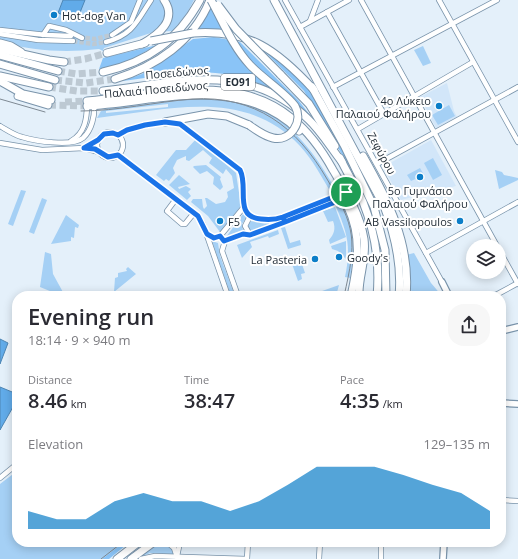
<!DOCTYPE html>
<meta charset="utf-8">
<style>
:root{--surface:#fff;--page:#f7f7f7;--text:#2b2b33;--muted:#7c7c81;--accent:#0c7ec8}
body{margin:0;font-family:"Open Sans",sans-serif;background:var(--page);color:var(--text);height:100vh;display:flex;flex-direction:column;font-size:15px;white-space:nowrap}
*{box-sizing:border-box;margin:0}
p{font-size:13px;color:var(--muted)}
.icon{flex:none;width:22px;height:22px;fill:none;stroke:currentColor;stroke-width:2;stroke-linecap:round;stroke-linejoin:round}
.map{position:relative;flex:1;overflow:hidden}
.drawer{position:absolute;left:12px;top:291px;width:494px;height:256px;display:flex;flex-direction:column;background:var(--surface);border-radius:16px;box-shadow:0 2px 10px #0003}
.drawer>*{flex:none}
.controls{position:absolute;left:466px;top:239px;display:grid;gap:8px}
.controls a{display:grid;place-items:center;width:40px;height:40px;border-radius:50%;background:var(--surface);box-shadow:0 2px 10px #0003;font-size:20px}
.pin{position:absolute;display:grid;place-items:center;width:34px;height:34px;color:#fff;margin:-17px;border:2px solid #fff;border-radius:50%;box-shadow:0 1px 4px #0007}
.round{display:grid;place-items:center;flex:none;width:42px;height:42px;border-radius:16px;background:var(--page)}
.headline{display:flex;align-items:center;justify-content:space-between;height:68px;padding:0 16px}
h1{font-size:22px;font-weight:600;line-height:30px}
.metrics{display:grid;grid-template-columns:repeat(3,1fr);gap:6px;height:68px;padding:4px 16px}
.metrics div{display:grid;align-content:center}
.metrics b{font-size:20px;font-weight:600}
.metrics small{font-size:11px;font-weight:400}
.metrics p{font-size:11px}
.chart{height:112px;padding:8px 16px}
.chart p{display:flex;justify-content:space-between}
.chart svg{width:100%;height:72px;margin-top:4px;fill:var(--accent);opacity:.7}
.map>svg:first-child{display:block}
</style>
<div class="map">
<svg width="518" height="559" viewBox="0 0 518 559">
<rect width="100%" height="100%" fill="#e4f0fa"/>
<g fill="#d2e6f9">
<path d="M447 83 454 111 457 117 436 128 420 97Z"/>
<path d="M431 140 456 186 401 200 383 167Z"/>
</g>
<g fill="#a5d0f5" fill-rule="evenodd">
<path d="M0 0H194L187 13 173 31 154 32 104 48 103 51 99 49C65 53 34 51 0 42Z"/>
<path d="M423 46 431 63 423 66 414 50Z"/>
<path d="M209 97C220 99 233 100 245 103 290 117 315 153 337 192L332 194C322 178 313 160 300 146 245 87 167 110 97 118L101 111 109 108ZM168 104V107L106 113V111Z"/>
<path d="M449 105 455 116 438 125 432 115Z"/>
<path d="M197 138 236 173 241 206 220 232 208 216 191 202 193 199H202L203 207 204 209 207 206 205 198H207L216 204 225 202 228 197 227 192 234 188 232 176 226 169 223 174 209 163 212 158 203 150 189 161 186 160V156L177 160 173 168 175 173 169 181 166 179 164 181 156 175 176 150H186Z"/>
<path d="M433 158 442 175 433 180 424 163Z"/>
<path d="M206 165 221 177 220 179 223 187 220 190 213 184 214 177 207 171 200 174 193 167 194 166Z"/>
<path d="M420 168 424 175 411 181 407 175Z"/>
<path d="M495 170 502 172 504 175 518 178V180L499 189Z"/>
<path d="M179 175 190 184 178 187 179 189 186 186 191 189 188 192 191 196 187 200 169 185Z"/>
<path d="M21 190 26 191 13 226 8 224Z"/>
<path d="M42 198 47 200 34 234 29 232Z"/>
<path d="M342 204C354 229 355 250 350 278L345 277C351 248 348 234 336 207Z"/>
<path d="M335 207 346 237 330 244 329 240C334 234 336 229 333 221L328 222 323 211Z"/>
<path d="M243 214 247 217 242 224 243 231 226 237Z"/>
<path d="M66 215 79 225 78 228 75 227 74 238 71 237V241L51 244Z"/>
<path d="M249 222 252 221 275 222 252 232H250L247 226Z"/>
<path d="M285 227 290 243 300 240 301 245 288 249 281 228Z"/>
<path d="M278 230 279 234 269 238 268 236 250 242 252 247 242 258 237 245Z"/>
<path d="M212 241 218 243 220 256 235 296H231Z"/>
<path d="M346 241V259L338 251 332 249 331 246Z"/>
<path d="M45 252 51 254 53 274 64 294 62 296 40 287Z"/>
<path d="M414 253 431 283 442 296H412L406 255Z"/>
<path d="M301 261 305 273 301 274 302 279 298 281 292 264Z"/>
<path d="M128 267 136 274 114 292 115 278 118 277V273L127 271 126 269Z"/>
<path d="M339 285 336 296H308Z"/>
<path d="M17 471V542H124L102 559H0V484Z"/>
<path d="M161 542C168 542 173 547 173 554L150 553 136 559Z"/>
</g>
<g fill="#8ac4f7">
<path d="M208 0 233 32 197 29Z"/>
<path d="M214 37 240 42 299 101 313 119C299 109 285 97 270 89 220 62 174 75 122 81L142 74 193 39Z"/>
<path d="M157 45 127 62 99 69 103 58Z"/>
<path d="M263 50C277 60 292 70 303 83 327 109 346 157 362 188L304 91Z"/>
<path d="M124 542H130L109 559H102Z"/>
</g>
<g fill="#61abe9" stroke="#4e86b4">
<path d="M63 0H85L77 20 58 13Z"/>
<path d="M0 339 8 343 0 364Z"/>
<path d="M0 387 17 394V404L13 407 0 430Z"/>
</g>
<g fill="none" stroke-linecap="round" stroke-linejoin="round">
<g stroke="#bdc9d3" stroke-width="4.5" stroke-dasharray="4.5 2" stroke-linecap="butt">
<path d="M79 37 95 39 112 35"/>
<path d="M73 41 93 44 106 42"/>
</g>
<g stroke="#bdc9d3" stroke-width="7" stroke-dasharray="7 3.5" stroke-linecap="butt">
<path d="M65 102 87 101"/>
<path d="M49 105 87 106"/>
</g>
<g stroke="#bdc9d3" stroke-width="7" stroke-dasharray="7 3.5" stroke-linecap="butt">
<path d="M64 62 85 59 107 53"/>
<path d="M58 71 77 74 103 72"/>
<path d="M55 80 86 83 115 79"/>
<path d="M49 87 77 91H103"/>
</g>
<defs>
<g id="minor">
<path d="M285 0 442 282"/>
<path d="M361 0 497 246"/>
<path d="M439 0 518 142"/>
<path d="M327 12 384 114"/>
<path d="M310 21 318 0"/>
<path d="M300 27 349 0"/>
<path d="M0 30 46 35 71 36"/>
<path d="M0 34 38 40 73 41"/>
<path d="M43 35 49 26 66 30 82 38"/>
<path d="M112 35 131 22 140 0"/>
<path d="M106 42C133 35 137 21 151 0"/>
<path d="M333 87 497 0"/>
<path d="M0 126C7 130 14 135 22 137 35 141 72 147 83 138 92 130 95 115 94 104"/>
<path d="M358 129 473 62"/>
<circle cx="110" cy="145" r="13"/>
<path d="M118 135 127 130 145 125 165 122 180 124 240 170C247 183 239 201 247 213 261 234 327 199 346 192"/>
<path d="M71 141C85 133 87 119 87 104"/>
<path d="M0 143 42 150 84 148 99 152"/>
<path d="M84 148 98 140"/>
<path d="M118 155 198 216 203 224 228 296"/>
<path d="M377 164 518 87"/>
<path d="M176 199 167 211 182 224H185L194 213"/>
<path d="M207 235 214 238 220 236 244 207"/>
<path d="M250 235 245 226 250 216"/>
<path d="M225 241 243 234 250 235 348 197"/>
<path d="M225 241 222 251 238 296"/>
<path d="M499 250 518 284"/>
<path d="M426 253 518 202"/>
<path d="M494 296 518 283"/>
<path d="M0 478 17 464"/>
<path d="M501 500 518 501"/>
<path d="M167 542 174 548 177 557"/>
<path d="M177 556 180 542"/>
<path d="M141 559 155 556 247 559"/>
<path d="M247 559 248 542"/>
<path d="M319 559 320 542"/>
<path d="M381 559V542"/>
</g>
<g id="tertiary">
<path d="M442 282 449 296"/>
<path d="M501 331 518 327"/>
<path d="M501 403 518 404"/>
<path d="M443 559 444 542"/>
</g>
<g id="primary">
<path d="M0 81 23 94 51 100"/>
<path d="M18 96 48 105"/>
<path d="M87 101C188 92 273 61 333 170 346 192 360 214 364 239 367 259 358 277 359 296"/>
<path d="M87 106C158 102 240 73 299 131"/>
<path d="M348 207C362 237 358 265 351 296"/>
</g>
<g id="trunk">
<path d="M274 0 384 206C395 235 402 265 399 296"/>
<path d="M193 33C250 29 277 50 314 90"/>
<path d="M0 43 11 46 21 52"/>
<path d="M142 44C158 35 178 20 164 0"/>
<path d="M0 49 49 60 64 62"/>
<path d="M107 53 145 43"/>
<path d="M0 55 58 71"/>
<path d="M0 64 55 80"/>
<path d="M103 72C148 62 178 40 200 0"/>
<path d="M280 74 309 104 335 146"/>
<path d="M0 76 49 87"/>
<path d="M115 79C155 67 194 41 210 0"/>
<path d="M312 87 344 145 374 207 385 250 386 296"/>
<path d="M103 91C177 83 248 60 308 119 321 131 331 148 342 162"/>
<path d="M165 122 208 114 227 116 249 125"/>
<path d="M363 156C388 200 411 244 406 296"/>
<path d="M340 158C347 173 356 187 363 202 375 232 380 264 377 296"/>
<path d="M117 559 139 542"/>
<path d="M131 559 154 542"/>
</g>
</defs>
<use href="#minor" stroke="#7a94ab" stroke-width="6"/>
<use href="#tertiary" stroke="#7a94ab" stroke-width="8"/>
<use href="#primary" stroke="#7a94ab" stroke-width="9"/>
<use href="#trunk" stroke="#7a94ab" stroke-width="9"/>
<use href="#minor" stroke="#fff" stroke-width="4.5"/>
<use href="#tertiary" stroke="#fff" stroke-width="5.5"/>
<use href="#primary" stroke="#fff" stroke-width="7"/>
<use href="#trunk" stroke="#fff" stroke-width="7"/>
<g stroke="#7e8993" stroke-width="1">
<path d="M0 99 45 112"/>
<path d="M81 111C118 111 155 102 192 99 255 95 297 127 327 179 356 228 357 240 344 296"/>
<path d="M101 559 123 542"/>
</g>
<defs>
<g id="trunk-bridge">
<path d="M211 0C223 22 233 47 250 65 262 78 286 93 295 106 304 122 290 142 273 138 264 136 256 130 249 125"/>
<path d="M218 5 236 29 280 74"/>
<path d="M151 41 193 33"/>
</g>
</defs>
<use href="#trunk-bridge" stroke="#7a94ab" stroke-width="9" stroke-linecap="butt"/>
<use href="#trunk-bridge" stroke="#fff" stroke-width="7"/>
</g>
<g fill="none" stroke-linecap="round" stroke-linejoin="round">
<defs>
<path id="route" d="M346 192 283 217 285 222 250 235 243 234 224 241 220 236 214 238 207 234 198 216 118 155 108 157 95 149 84 148 98 140 104 134 113 133 118 135 127 130 145 125 165 122 180 124 240 170C249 187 233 217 261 219 269 220 275 220 283 217L285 222 348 197 346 192"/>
</defs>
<use href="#route" stroke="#fff" stroke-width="8"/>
<use href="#route" stroke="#1a73e8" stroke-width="5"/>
</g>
<g fill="#0c7ec8" stroke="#fff" stroke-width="1.5">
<circle cx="54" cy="15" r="4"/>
<circle cx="439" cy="106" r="4"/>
<circle cx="420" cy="177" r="4"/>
<circle cx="220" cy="221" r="4"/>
<circle cx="460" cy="221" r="4"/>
<circle cx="339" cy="257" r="4"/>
<circle cx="315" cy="259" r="4"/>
</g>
<g text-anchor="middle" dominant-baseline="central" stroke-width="4" stroke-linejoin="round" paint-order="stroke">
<rect fill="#fff" stroke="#656d74" stroke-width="1" x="221" y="74" width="34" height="16" rx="3"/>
<g font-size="10" font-weight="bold" fill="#232e38">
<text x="238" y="82">ΕΟ91</text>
</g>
<g font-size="11" fill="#232e38" stroke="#fff" text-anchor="start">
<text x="62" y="15">Hot-dog Van</text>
<text x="431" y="100" text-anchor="end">4ο Λύκειο<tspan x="431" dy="13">Παλαιού Φαλήρου</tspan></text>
<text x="420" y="190" text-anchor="middle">5ο Γυμνάσιο<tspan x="420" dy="13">Παλαιού Φαλήρου</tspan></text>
<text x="228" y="221">F5</text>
<text x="452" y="221" text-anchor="end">AB Vassilopoulos</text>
<text x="347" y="257">Goody's</text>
<text x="307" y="259" text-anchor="end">La Pasteria</text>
</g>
<g font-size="11" fill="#232e38" stroke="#fff">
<text transform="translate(177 72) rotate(-5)">Ποσειδώνος</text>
<text transform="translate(156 89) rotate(-5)">Παλαιά Ποσειδώνος</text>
<text transform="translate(382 153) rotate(61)">Ζεφύρου</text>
</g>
</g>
</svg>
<div class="controls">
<a><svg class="icon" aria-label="layers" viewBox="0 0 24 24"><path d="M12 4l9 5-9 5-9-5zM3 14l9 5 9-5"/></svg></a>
</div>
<div class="pin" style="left:346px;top:192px;background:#1e9e55"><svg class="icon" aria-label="arrive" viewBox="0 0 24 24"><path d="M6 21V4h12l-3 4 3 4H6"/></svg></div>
<section class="drawer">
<div class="headline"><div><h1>Evening run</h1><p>18:14 · 9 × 940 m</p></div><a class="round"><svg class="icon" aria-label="share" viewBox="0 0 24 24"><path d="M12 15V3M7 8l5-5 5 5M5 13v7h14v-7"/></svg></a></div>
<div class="metrics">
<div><p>Distance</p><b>8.46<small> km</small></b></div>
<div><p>Time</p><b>38:47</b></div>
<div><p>Pace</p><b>4:35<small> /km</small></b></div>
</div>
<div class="chart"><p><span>Elevation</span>129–135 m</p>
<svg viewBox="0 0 160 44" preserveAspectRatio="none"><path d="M0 44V33L10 38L20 38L30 27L40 22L50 27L60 27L70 33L80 27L90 17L100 6L110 6L120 6L130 11L140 17L150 22L160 33V44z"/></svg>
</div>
</section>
</div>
